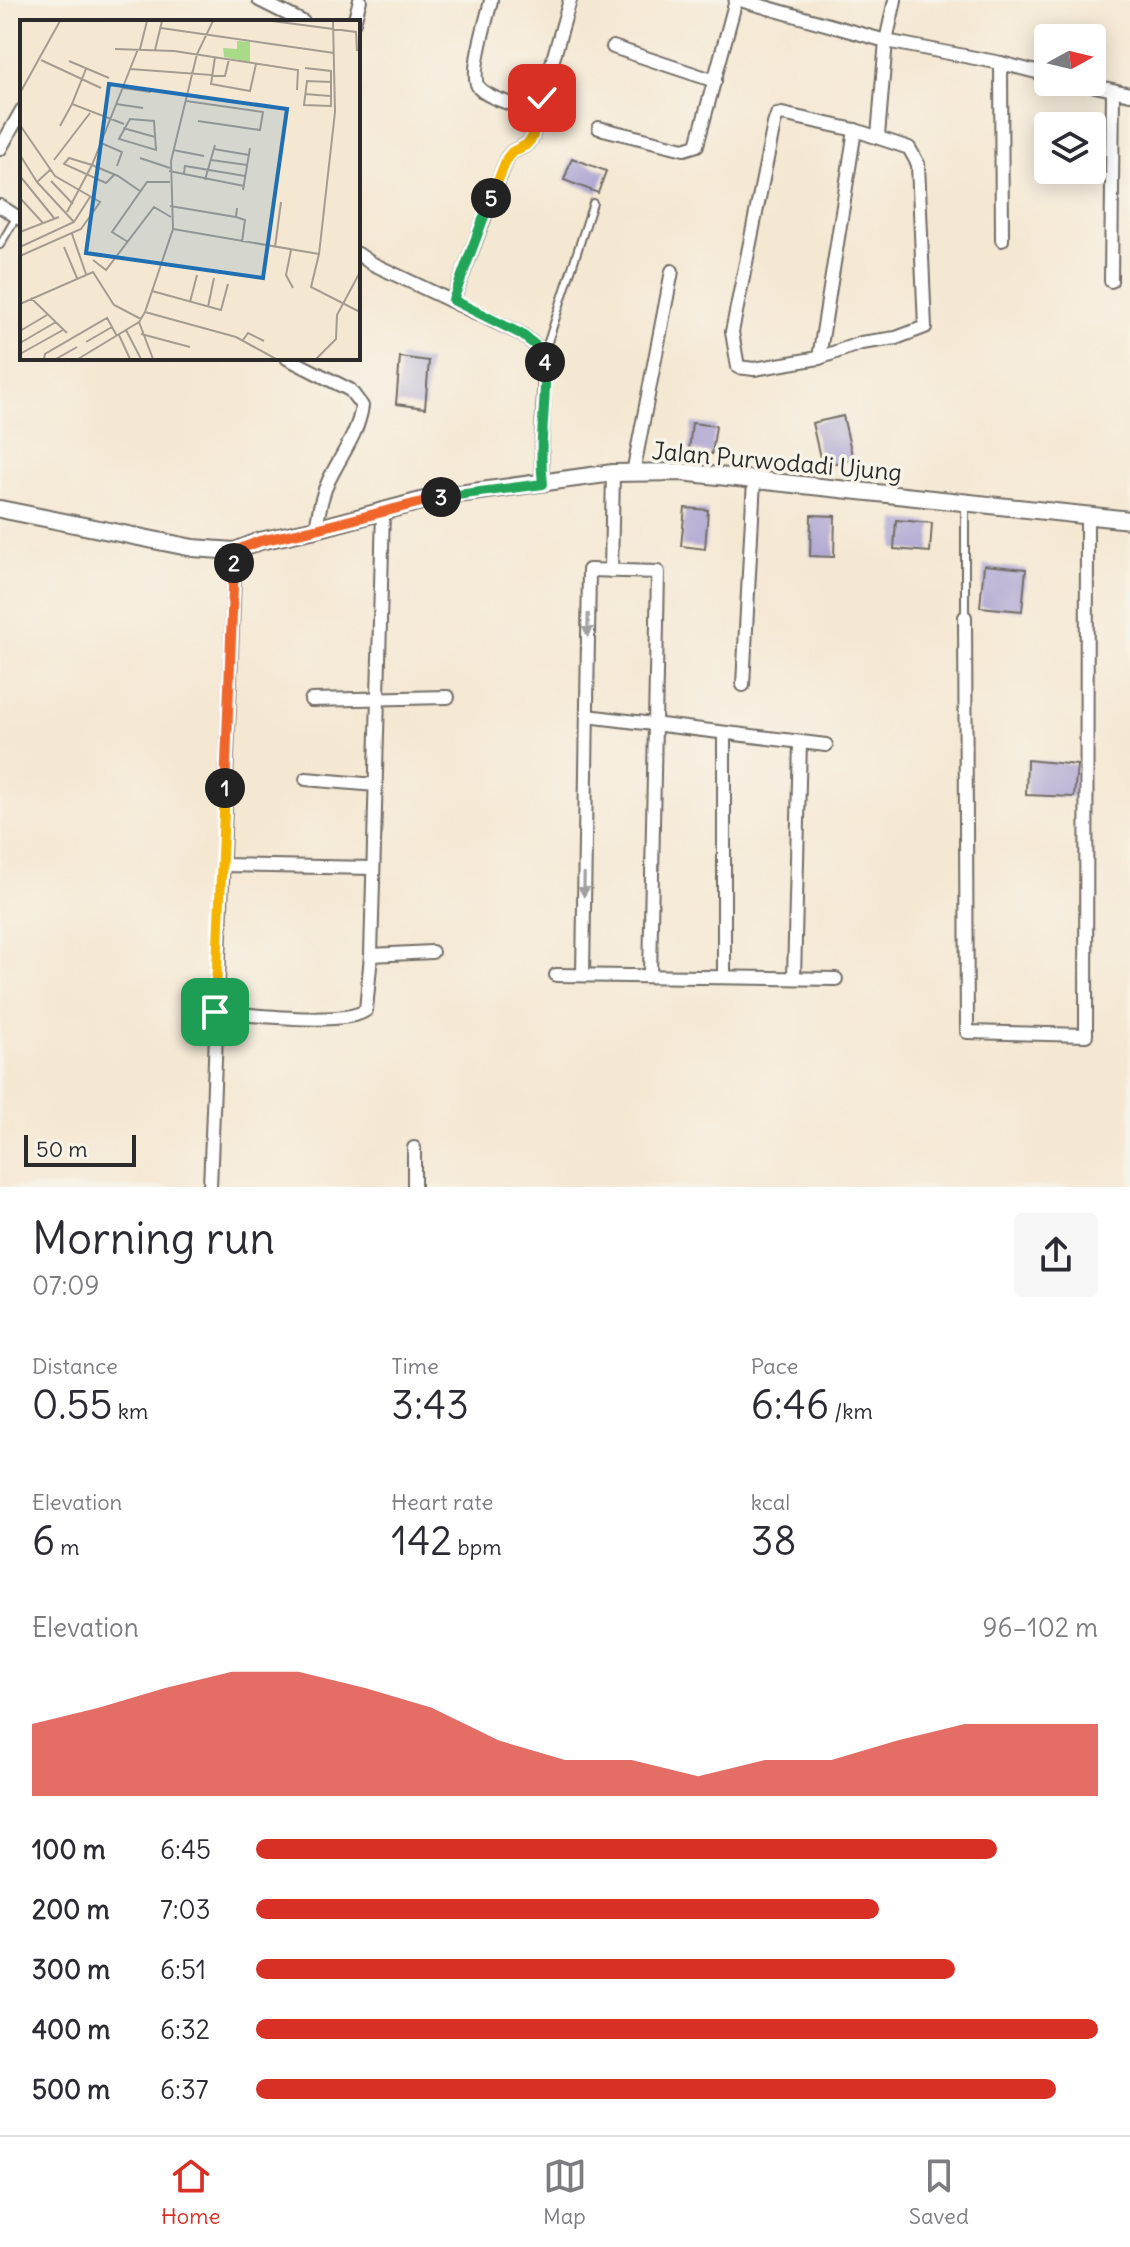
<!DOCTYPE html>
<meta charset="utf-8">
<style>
:root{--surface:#fff;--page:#f7f7f7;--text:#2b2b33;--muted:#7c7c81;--line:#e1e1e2;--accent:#d93025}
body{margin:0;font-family:Delius,sans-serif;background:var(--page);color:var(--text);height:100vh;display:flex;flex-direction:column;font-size:30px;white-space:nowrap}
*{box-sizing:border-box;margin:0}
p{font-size:26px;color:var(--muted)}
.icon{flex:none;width:44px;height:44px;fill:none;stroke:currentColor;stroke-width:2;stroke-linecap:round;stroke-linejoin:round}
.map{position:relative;height:1187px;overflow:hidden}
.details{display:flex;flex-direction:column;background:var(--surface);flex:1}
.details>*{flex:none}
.needle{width:52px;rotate:82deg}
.controls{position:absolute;left:1034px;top:24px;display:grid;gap:16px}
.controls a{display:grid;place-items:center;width:72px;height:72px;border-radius:8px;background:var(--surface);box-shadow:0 4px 20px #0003;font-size:40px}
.scale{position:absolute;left:24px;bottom:20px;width:112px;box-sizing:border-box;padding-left:8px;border:4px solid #2b2b2b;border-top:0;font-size:22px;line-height:28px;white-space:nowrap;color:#2b2b2b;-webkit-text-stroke:6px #f7f3e8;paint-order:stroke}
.pin{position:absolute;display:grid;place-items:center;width:68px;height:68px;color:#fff;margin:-34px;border-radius:16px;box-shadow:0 4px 12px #0006}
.km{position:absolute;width:40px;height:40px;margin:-20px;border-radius:50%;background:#222;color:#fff;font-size:22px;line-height:40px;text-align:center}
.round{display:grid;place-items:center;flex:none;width:84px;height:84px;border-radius:8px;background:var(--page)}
.head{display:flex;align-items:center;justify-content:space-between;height:136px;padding:0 32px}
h1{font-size:44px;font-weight:600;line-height:60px}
.metrics{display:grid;grid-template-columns:repeat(3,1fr);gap:12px;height:136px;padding:8px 32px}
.metrics div{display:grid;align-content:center}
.metrics b{font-size:40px;font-weight:600}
.metrics small{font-size:22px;font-weight:400}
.metrics p{font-size:22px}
.chart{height:224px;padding:16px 32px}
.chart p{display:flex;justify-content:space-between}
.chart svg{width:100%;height:144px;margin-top:8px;fill:var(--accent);opacity:.7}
ul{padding:0 32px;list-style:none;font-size:26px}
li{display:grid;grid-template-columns:128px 96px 1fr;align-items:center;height:60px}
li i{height:20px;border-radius:10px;background:var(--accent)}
.tabs{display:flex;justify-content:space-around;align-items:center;height:112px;border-top:2px solid var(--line);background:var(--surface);font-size:22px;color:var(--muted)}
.tabs a{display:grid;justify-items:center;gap:4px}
.tabs .selected{color:var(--accent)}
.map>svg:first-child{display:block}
</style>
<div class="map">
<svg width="1130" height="1187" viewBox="0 0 1130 1187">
<rect width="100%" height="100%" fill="#f7f3e8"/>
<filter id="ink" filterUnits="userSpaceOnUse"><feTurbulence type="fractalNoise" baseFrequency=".0125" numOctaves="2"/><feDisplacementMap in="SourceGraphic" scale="16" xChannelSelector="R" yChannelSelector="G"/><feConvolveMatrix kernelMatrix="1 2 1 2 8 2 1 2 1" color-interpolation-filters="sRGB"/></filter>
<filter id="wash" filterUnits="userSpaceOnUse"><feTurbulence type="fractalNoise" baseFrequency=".006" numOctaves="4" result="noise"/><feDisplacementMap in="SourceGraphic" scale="32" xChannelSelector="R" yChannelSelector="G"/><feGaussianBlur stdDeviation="1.8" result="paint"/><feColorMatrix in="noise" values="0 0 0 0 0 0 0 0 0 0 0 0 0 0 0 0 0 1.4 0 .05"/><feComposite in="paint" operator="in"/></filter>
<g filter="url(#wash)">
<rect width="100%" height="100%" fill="#f5e8d3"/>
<g id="blocks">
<g fill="#aca3d1">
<path d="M572 158 606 171 598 193 564 180Z"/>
<path d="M400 357 429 361 425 408 396 404Z"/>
<path d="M843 416 853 459 822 466 812 423Z"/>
<path d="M692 423 716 426 712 454 689 450Z"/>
<path d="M685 508 708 510 705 549 681 546Z"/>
<path d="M811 515 835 516 834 557 810 556Z"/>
<path d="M896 520 932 523 930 552 894 549Z"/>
<path d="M984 565 1026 569 1022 611 980 607Z"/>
<path d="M1027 760 1077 765 1074 797 1026 795Z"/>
</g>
</g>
</g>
<g filter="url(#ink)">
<use href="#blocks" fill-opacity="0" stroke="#726d66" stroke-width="2"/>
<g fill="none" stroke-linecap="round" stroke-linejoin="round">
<defs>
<g id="service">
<path d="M0 245 17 216"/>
<path d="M545 351 593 203"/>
<path d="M965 617V505"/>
</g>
<g id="minor">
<path d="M259 0 303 22"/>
<path d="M491 0C488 17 468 75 479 88 490 100 523 107 538 112"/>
<path d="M740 0 886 41 1001 63 1048 75"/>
<path d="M354 22 360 0"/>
<path d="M613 47 715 81"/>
<path d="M1001 63 1002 240"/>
<path d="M1078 82 1130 94"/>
<path d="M782 114 855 130 909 148 918 164 925 327 896 338 861 343 819 358 754 369 738 367 732 332 774 124 777 115Z"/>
<path d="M599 128 684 149 697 145 736 0"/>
<path d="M878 136 886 41 895 0"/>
<path d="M0 149 22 110"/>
<path d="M0 206 22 220"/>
<path d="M358 254 371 263 521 334 544 352C547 396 538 440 543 484"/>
<path d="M1111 281 1113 91"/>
<path d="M453 300 507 158 512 152 526 145 532 138 542 98 570 0"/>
<path d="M287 358 350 390 362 406C358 434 341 455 329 480 321 496 319 512 316 529"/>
<path d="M819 358 855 130"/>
<path d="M633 473 672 271"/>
<path d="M383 511 371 955 432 952"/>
<path d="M611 571 613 473"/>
<path d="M965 617 967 1032 1086 1035 1087 515"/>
<path d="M743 685 754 480"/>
<path d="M311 700 448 697"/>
<path d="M587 716 826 745"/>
<path d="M306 779 376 785"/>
<path d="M222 865 373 868"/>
<path d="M556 975 836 979"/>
<path d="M583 975 589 570 658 572 650 976"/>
<path d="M724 977V733"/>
<path d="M794 978 800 742"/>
<path d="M215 1012C246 1014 344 1027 366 1010L371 955"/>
<path d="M210 1187 235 551"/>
<path d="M414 1187V1148"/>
</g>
<path id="tertiary" d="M0 509 193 548 235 551 260 541 316 529 436 497 613 473 681 472 1130 520"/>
</defs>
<use href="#service" stroke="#726d66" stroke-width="10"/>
<use href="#minor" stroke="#726d66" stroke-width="16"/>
<use href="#tertiary" stroke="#726d66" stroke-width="20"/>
<use href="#service" stroke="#fff" stroke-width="6"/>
<use href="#minor" stroke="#fff" stroke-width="12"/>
<use href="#tertiary" stroke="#fff" stroke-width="16"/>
</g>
<defs><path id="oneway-solid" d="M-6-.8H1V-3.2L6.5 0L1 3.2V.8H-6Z" transform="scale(2)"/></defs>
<g fill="#a0a0a0">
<use href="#oneway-solid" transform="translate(588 625) rotate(91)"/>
<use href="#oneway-solid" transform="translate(584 885) rotate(91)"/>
</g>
</g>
<g fill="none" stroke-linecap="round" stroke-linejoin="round" filter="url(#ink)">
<defs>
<path id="split-1" d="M215 1012 225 788"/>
<path id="split-2" d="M225 788 234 563"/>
<path id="split-3" d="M234 563 235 551 260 541 316 529 441 497"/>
<path id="split-4" d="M441 497 543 484C538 443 547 403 545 362"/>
<path id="split-5" d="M491 198 453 300 521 334 544 352 545 362"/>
<path id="split-6" d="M491 198 507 158 512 152 526 145 532 138 542 98"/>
</defs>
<use href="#split-1" stroke="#fff" stroke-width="16"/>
<use href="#split-2" stroke="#fff" stroke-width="16"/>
<use href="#split-3" stroke="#fff" stroke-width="16"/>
<use href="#split-4" stroke="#fff" stroke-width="16"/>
<use href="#split-5" stroke="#fff" stroke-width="16"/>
<use href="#split-6" stroke="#fff" stroke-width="16"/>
<use href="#split-1" stroke="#f5b400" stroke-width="10"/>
<use href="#split-2" stroke="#f0652b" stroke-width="10"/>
<use href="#split-3" stroke="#f0652b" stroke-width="10"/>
<use href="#split-4" stroke="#22a559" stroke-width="10"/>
<use href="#split-5" stroke="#22a559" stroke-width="10"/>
<use href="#split-6" stroke="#f5b400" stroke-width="10"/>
</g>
<g text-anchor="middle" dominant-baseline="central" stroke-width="7" stroke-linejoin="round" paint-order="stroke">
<g font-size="24" fill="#2b2b2b" stroke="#f7f3e8">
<text transform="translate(777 461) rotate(5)">Jalan Purwodadi Ujung</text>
</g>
</g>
<g transform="translate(20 20)">
<rect width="340" height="340" fill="#f5e8d3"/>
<path d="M217 21 230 22V42L204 37 203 28 217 29Z" fill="#a9da88"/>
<path fill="none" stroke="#a49c90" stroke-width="2" d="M252 1 336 12 337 31M313 1 315 92 299 234 291 267 340 292M141 8 314 33M95 29 154 31 278 50 277 70M120 29 127 1M135 30 142 1M195 37 191 64 230 71 236 44M21 40 81 68M49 41 89 58M285 48 311 51V86L284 85 287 61 311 62M66 49 52 84 104 104M110 49 205 56 209 39M103 68 131 72M0 73 40 1M285 74 310 76M166 81 243 92 240 110 178 101M96 84 123 88M110 99 134 101 136 130 99 119ZM0 105 35 156 80 182 61 209 0 236M40 106 52 84M103 108 135 117M81 123 102 132 97 146M194 129 229 135M153 130 184 136M0 135 17 162 30 150M120 138 150 148M34 140 70 93M191 140 227 145M149 151 224 166M164 153 165 146 225 156M94 155 86 163 44 144 49 138 72 145 98 156 120 171M0 156 34 198M185 160 195 125M31 161 53 184M17 162 54 202M223 170 230 128M0 178 23 203M150 186 216 197 217 188M47 192 72 145 118 29M216 197 225 200 222 222M153 209 299 234M0 212 39 197M52 214 66 254M108 222 92 212 127 162H150M0 227 54 202 70 177M44 227 57 258M255 227 261 182M271 230 266 255 273 268M73 240 86 250 134 187 151 197M132 271 201 290 208 264M11 278 47 313M170 282 177 255M0 284 73 252 94 285 121 299M188 287 194 258M125 292 216 317 256 339M119 302 133 339M106 310 121 339M0 311 27 295M121 314 170 327M99 315 110 339M223 320 228 313 244 321M66 322 92 307M0 323 36 302M0 334 43 310M24 339 25 334 87 298 97 316M36 339 57 327M58 339 119 302 125 292 153 209 151 141 177 34 193 1M296 339 316 319 317 295 340 252"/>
<path fill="#1f6fb2" fill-opacity="0.15" stroke="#1f6fb2" stroke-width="4" d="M89 64 267 89 243 258 66 233Z"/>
<rect width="340" height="340" fill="none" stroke="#2b2b2b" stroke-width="4"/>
</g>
</svg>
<div class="controls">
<a><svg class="needle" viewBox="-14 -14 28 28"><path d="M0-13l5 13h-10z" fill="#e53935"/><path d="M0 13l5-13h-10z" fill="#7c7c81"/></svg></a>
<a><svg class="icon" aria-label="layers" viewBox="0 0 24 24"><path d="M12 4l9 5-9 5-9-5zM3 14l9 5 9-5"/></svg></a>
</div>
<div class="scale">50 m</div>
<div class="pin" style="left:215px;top:1012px;background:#1e9e55"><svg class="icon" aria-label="arrive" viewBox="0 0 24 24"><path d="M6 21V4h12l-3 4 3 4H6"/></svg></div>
<div class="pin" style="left:542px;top:98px;background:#d93025"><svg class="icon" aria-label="check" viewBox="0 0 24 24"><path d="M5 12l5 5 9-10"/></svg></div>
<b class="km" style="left:225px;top:788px">1</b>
<b class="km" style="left:234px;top:563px">2</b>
<b class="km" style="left:441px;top:497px">3</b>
<b class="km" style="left:545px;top:362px">4</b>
<b class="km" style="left:491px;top:198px">5</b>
</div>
<section class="details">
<div class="head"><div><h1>Morning run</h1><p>07:09</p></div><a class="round"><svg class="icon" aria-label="share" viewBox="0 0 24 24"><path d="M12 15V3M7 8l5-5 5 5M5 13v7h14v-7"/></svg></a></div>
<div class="metrics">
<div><p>Distance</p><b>0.55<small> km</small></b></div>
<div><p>Time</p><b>3:43</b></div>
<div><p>Pace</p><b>6:46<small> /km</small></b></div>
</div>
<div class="metrics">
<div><p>Elevation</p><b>6<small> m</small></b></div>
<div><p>Heart rate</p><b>142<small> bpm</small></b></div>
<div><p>kcal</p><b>38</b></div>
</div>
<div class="chart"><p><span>Elevation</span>96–102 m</p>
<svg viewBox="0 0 160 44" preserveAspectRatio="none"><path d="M0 44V22L10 17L20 11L30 6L40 6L50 11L60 17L70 27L80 33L90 33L100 38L110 33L120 33L130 27L140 22L150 22L160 22V44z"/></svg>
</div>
<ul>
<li><b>100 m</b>6:45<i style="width:88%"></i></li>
<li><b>200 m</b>7:03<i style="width:74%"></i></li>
<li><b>300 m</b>6:51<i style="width:83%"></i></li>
<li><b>400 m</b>6:32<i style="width:100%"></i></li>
<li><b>500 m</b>6:37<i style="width:95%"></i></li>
</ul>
</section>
<nav class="tabs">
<a class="selected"><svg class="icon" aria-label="home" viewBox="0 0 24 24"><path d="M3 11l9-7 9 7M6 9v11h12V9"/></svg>Home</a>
<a><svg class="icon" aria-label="map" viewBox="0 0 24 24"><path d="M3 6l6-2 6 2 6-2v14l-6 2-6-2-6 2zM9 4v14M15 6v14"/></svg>Map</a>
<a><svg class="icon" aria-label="saved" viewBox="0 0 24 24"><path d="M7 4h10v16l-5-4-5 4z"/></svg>Saved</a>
</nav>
